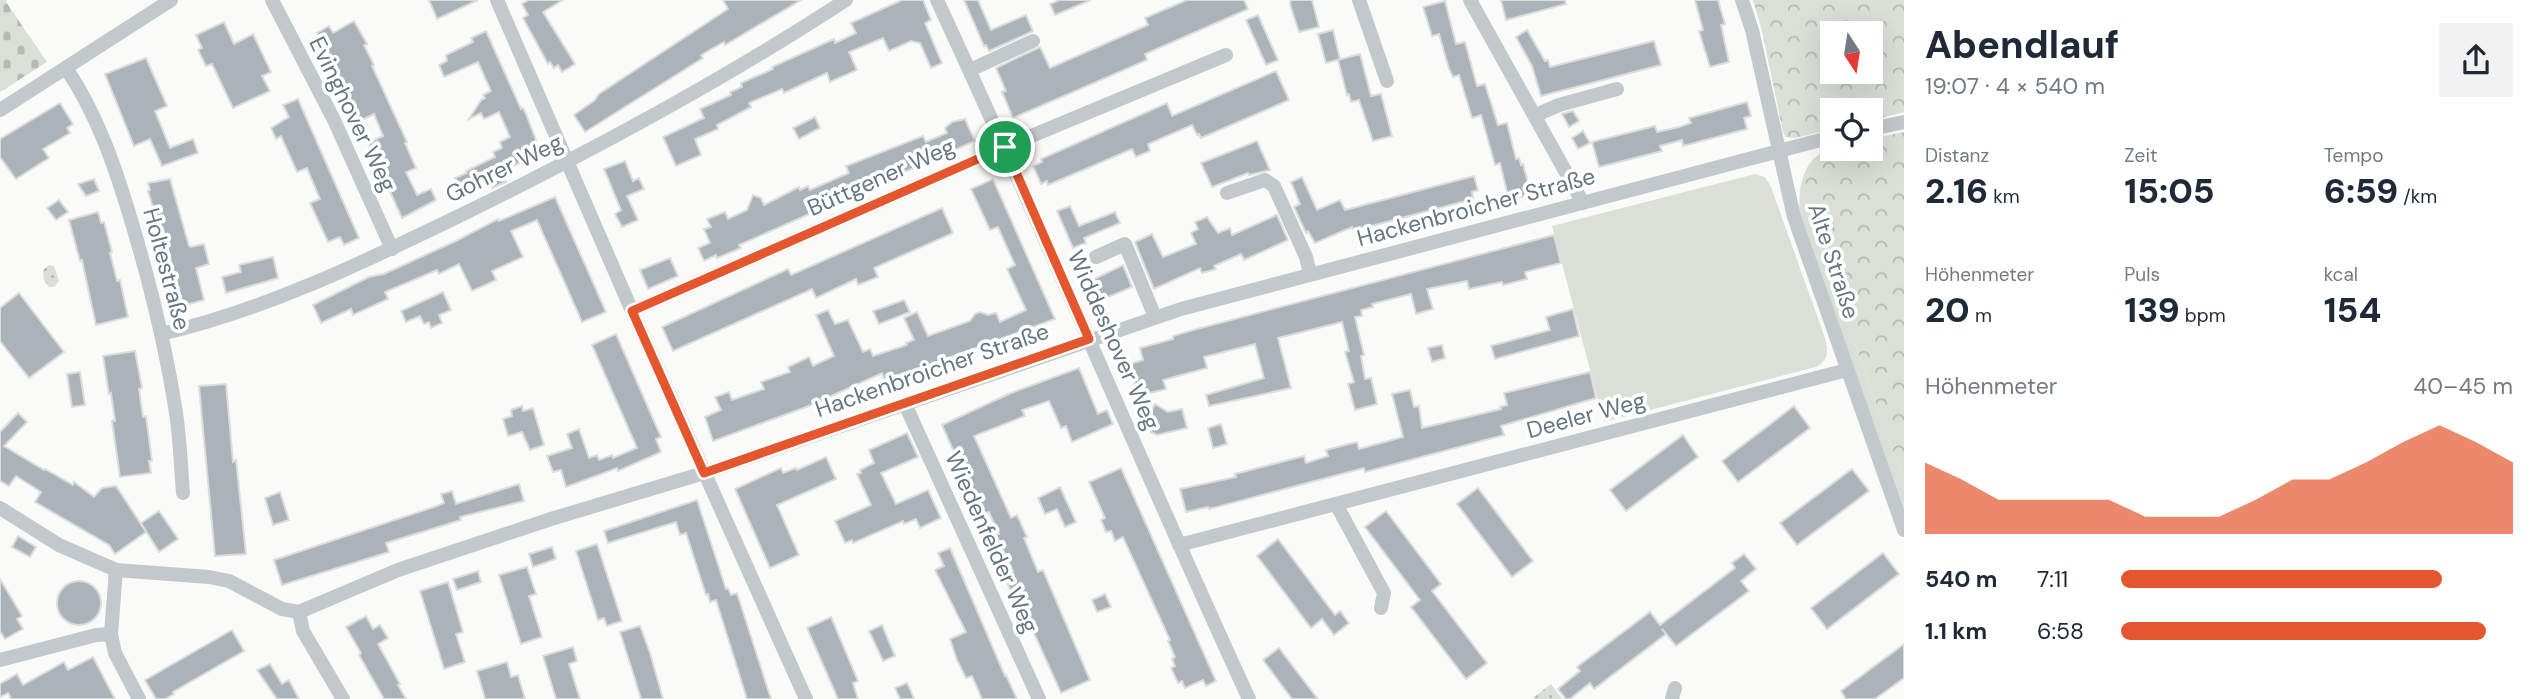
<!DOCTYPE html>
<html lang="de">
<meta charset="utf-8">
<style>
:root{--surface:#fff;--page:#f2f2f3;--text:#1f2937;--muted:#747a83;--accent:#e4572e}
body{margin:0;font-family:"DM Sans",sans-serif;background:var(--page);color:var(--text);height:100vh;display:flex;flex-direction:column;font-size:26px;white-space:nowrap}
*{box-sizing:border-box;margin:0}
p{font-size:23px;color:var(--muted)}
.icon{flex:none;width:38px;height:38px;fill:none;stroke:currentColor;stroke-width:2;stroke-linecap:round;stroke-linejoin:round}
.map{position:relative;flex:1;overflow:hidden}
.panel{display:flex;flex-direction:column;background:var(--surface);width:630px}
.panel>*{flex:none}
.needle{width:46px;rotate:168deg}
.buttons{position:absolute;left:1820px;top:21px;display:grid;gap:14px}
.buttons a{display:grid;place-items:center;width:63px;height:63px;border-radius:0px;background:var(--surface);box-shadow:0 7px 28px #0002;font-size:35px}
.pin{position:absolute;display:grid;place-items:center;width:60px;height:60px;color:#fff;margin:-30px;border:4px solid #fff;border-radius:50%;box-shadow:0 2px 7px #0007}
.round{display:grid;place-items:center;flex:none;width:74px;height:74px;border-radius:0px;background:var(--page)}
.headline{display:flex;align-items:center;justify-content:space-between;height:119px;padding:0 21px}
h1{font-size:38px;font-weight:800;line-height:52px}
.figures{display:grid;grid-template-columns:repeat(3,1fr);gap:10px;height:119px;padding:7px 21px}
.figures div{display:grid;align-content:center}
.figures b{font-size:35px;font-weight:800}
.figures small{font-size:19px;font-weight:400}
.figures p{font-size:19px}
.chart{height:196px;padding:14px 21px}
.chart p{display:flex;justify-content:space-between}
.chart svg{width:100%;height:126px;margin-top:7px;fill:var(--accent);opacity:.7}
ul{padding:0 21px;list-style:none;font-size:23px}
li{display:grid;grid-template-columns:112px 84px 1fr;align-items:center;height:52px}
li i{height:18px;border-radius:9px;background:var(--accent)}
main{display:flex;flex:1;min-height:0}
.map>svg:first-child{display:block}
</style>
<main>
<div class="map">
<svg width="1904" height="699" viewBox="0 0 1904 699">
<defs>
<pattern id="forest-crowns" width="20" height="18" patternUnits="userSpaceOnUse" patternTransform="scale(1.75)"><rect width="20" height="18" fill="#dadfd7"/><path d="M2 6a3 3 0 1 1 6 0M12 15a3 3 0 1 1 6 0" fill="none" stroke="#b4b9b4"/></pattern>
<pattern id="cemetery-stones" width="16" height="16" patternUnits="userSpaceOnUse" patternTransform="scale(1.75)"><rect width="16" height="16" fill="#dadfd7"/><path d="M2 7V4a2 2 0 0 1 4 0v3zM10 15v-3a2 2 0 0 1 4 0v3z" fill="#b4b9b4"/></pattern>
<pattern id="park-dots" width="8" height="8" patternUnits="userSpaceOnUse" patternTransform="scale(1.75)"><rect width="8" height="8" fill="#dadfd7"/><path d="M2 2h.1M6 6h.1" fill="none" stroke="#b4b9b4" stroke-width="1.8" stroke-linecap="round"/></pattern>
</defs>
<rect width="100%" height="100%" fill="#fafaf8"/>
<g fill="#dadfd7">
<path d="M1755 174 1765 177 1771 187 1825 338C1828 351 1829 360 1816 367L1604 422 1552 226Z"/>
<path d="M1800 189 1904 481V508L1804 230 1799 212Z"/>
</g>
<g fill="url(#forest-crowns)" fill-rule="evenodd">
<path d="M1753 0H1904V112L1871 120V110H1832V129L1795 138 1786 137 1783 132 1762 31ZM1832 33H1871V72H1832Z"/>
<path d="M1904 132V481L1800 189C1810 143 1832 149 1871 149V139Z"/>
</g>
<path fill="url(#cemetery-stones)" d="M0 0H7L6 2 47 62 0 92Z"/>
<g fill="url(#park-dots)">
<path d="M49 265 54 266 59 281 54 287H49L44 280 43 270Z"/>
<path d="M1551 684 1562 699H1534L1533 698Z"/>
</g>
<g fill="#aab3b9" stroke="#dcdcda" stroke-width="2">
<path d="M429 0H478L437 19Z"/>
<path d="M529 0H563L543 12 575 64 562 72 558 65 554 68 550 62 548 64 523 18 528 15 522 4Z"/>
<path d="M723 0H801L725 45 724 42 701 55 703 58 585 132 574 115 595 100 599 94 728 9Z"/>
<path d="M902 0H923L931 20 925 23 942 63 931 68 920 43 911 41 889 51 883 38 849 52 857 70 830 82 827 73 784 93 782 89 749 103 751 107 717 125 718 129 695 139 701 155 676 166 663 137 704 118 700 109 731 95 730 92 742 87 741 83 773 69 772 67 834 39 835 43 856 33 851 23Z"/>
<path d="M964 0H978L991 30 1026 15 1033 31 989 51 986 45 984 46Z"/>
<path d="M1060 0H1091L1055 15 1050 4Z"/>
<path d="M1187 0H1244L1248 9 1145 54 1147 60 1013 118 1002 92 1006 91 996 68 1040 47 1050 68 1148 25 1145 18Z"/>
<path d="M1291 0H1312L1319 27 1299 32 1290 4Z"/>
<path d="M1501 0H1565L1566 4 1506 20Z"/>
<path d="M1695 0H1718L1725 24 1721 25 1729 62 1710 67 1699 31 1703 30Z"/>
<path d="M1445 1 1456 44 1465 42 1477 86 1485 84 1498 125 1507 123 1516 159 1519 158 1521 165 1523 164 1531 194 1509 200 1500 163 1495 165 1481 115 1472 118 1459 75 1453 77 1449 69 1439 34 1432 36 1423 7Z"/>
<path d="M1258 15 1278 60 1266 65 1246 20Z"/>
<path d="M354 21 367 44 364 45 374 65 372 66 407 142 405 143 416 168 406 172 417 195 431 189 436 200 402 218 368 143 383 136 374 114 358 122 346 93 317 33 329 26 333 33Z"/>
<path d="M224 22 234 44 253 34 271 72 262 76 270 91 233 108 212 64 206 66 198 50 202 48 196 35Z"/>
<path d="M1333 30 1340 59 1326 63 1318 34Z"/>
<path d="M1527 30 1545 61 1548 60 1550 67 1654 41 1661 65 1541 96 1532 66 1516 37Z"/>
<path d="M486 31 521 109 523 108 526 114 541 153 511 167 512 170 503 174 506 182 492 188 487 177 460 189 455 178 467 173 466 171 495 157 493 152 502 148 500 142 510 137 499 112 484 119 481 113 469 119 481 100 485 98 483 95 491 91 478 62 444 77 439 65 447 61 446 55 473 42 471 38Z"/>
<path d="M1360 54 1371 96 1381 94 1392 136 1373 141 1359 100 1351 102 1349 94 1347 95 1338 60Z"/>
<path d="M146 58 167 106 155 111 170 148 193 139 198 153 162 166 150 139 134 146 105 74Z"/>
<path d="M1276 71 1289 100 1201 138 1199 134 1197 135 1192 125 1148 144 1150 151 1136 157 1132 149 1048 185 1047 181 1041 184 1033 166 1042 162 1041 159 1167 103 1172 116Z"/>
<path d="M298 99 359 238 344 245 340 237 328 242 310 203 320 199 307 168 297 172 281 136 276 139 271 128 289 117 283 105Z"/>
<path d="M1747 102 1751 116 1744 118 1747 129 1683 146 1682 140 1660 146 1662 151 1599 167 1592 142 1655 126 1657 132 1679 127 1691 123 1689 118Z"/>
<path d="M60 103 73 124 67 128 70 133 43 149 49 158 16 179 0 157V139Z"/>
<path d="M1573 111 1579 121 1569 127 1562 114Z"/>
<path d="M815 117 820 128 799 139 793 128Z"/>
<path d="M965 119 975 141 739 245 741 248 717 258 716 255 704 261 698 248 710 243 704 229 711 227 707 219 725 212 728 219 747 210 753 195 761 198 764 205 799 187 800 190 808 186 810 190 849 173 846 166 923 136 926 142 947 133 945 128 952 122Z"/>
<path d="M1583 131 1590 143 1578 149 1572 138Z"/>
<path d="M1257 141 1270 170 1249 175 1248 173 1212 187 1201 163Z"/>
<path d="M625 161 633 181 639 178 644 189 627 196 638 220 622 227 615 214 621 210 604 169Z"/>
<path d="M1474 176 1478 190 1472 192 1473 199 1375 225 1353 229 1352 227 1315 243 1308 231 1306 233 1294 207 1300 204 1291 182 1302 177 1317 210 1340 200 1345 210Z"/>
<path d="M94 179 99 191 86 196 78 184Z"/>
<path d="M170 179 189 246 191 247 204 244 209 264 196 268 204 300 182 306 163 229 160 230 148 191 150 190 148 183Z"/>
<path d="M993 179 1055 319 912 371 884 379 882 373 809 406 713 441 705 417 721 410 715 397 729 392 732 400 752 393 764 389 761 382 790 372 788 367 809 357 813 366 834 356 816 315 828 310 835 324 848 320 863 352 870 349 873 356 907 345 906 343 914 340 904 318 917 312 928 336 970 321 975 314 980 312 988 315 996 313 1000 322 1026 310 1007 269 1015 265 1005 243 998 227 990 230 971 189Z"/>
<path d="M555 197 606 312 582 322 537 220 511 231 523 257 492 271 496 280 472 291 459 264 439 274 437 270 385 292 388 299 353 315 351 309 321 323 313 305 369 277 384 274 456 241 498 219 499 221Z"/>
<path d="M59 200 68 212 56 220 47 208Z"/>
<path d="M1070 206 1079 226 1115 212 1120 223 1084 238 1086 243 1073 248 1057 211Z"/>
<path d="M942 208 953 233 874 268 878 277 858 285 856 279 816 298 812 289 673 351 662 327 788 269 791 275Z"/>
<path d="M98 212 101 223 104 222 112 252 110 253 117 281 120 280 128 317 96 325 82 260 80 261 69 220Z"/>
<path d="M1277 215 1288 240 1244 260 1241 254 1214 266 1216 269 1202 273 1200 268 1154 289 1135 242 1152 234 1163 257 1196 244 1191 233 1198 229 1195 222 1207 217 1218 233 1230 228 1232 235Z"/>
<path d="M1554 235 1561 263 1525 272 1527 279 1503 285 1502 282 1469 289 1467 281 1427 289 1433 309 1416 314 1411 294 1372 304 1373 307 1361 310 1362 316 1355 317 1364 355 1361 356 1365 379 1371 378 1377 404 1355 410 1348 384 1354 382 1345 352 1349 351 1342 322 1278 338 1291 388 1209 406 1206 395 1264 378 1255 344 1204 357 1207 368 1163 380 1166 389 1138 396 1130 364 1143 360 1140 348 1173 339V336L1197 329Z"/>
<path d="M273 257 278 278 226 293 222 277 241 272 239 265Z"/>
<path d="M670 258 678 276 648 289 640 270Z"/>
<path d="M1123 265 1132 287 1094 303 1086 283Z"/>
<path d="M443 292 451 310 439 315 442 323 431 328 429 322 424 324 420 316 406 322 401 311Z"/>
<path d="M19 293 64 352 29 378 0 341V308Z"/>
<path d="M904 300 910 312 879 324 873 311Z"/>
<path d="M1573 309 1579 336 1495 359 1491 346 1550 330 1546 317Z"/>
<path d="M616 334 661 437 656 439 661 452 618 471 617 468 566 487 561 470 553 472 547 456 572 448 567 434 579 429 589 458 597 455 599 460 612 455 613 458 637 448 592 345Z"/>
<path d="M1442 345 1445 358 1432 362 1428 348Z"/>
<path d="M135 351 142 388 139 389 143 417 146 416 152 461H149L151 473 120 477 112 421H115L111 393 109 394 103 356Z"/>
<path d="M1079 368 1098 414 1107 410 1113 424 1072 442 1066 426 1061 428 1049 401 1022 410 1025 416 974 436 1011 518 1017 515 1027 537 1024 538 1038 572 1043 570 1090 680 1061 693 1024 611 1026 608 1016 604 1004 575 1013 571 996 535 999 534 989 512 982 515 942 425 1011 393Z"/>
<path d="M80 372 85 405 72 407 67 374Z"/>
<path d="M1590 372 1596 398 1501 426 1504 435 1365 472 1364 468 1209 509 1208 507 1186 512 1180 489 1236 477 1235 474 1304 456 1306 463 1328 456 1326 450 1357 442 1359 449 1403 437 1392 394 1410 390 1414 407 1419 406 1422 428 1501 409 1500 407 1507 405 1504 393Z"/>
<path d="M226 384 233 462 236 460 246 554 215 556 199 386Z"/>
<path d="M1155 404 1168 412 1182 409 1187 428 1157 435 1151 432 1149 415Z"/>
<path d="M522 406 523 411 533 408 544 445 530 450 522 432 508 436 503 419 512 416 511 410Z"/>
<path d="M1794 406 1810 428 1738 482 1722 461Z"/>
<path d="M18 413 27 422 4 446 44 470 45 469 73 485 74 482 94 497 102 488 116 486 146 532 115 554 109 545 35 502 41 492 16 476 9 486 0 481V432Z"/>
<path d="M1221 424 1227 444 1213 448 1208 428Z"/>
<path d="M907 433 918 457 881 473 896 504 928 490 941 518 920 528 916 519 904 524 903 521 853 543 852 540 845 543 835 521 871 505 857 474 861 473 860 470 874 463 869 450Z"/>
<path d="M1683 435 1698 457 1626 511 1610 490Z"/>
<path d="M826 457 836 479 777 505 799 555 770 568 735 489 781 468 783 473 796 468 797 470Z"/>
<path d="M1121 468 1216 681 1206 686 1203 680 1185 688 1182 681 1178 683 1171 668 1175 666 1172 659 1175 657 1168 641 1170 640 1123 537 1115 541 1111 531 1106 532 1101 520 1105 518 1089 482Z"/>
<path d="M1852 469 1869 491 1797 545 1780 523Z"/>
<path d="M519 484 524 501 460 517 461 520 386 543 389 552 282 585 274 560 437 506 444 503 441 494 452 491 456 504Z"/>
<path d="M1060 487 1076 522 1065 527 1057 509 1045 514 1038 498Z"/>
<path d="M1478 488 1533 561 1512 577 1457 504Z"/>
<path d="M280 492 289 520 273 525 265 498Z"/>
<path d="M697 500 726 589 728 588 731 595 737 593 771 699H747L716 600 710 602 708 594 706 595 686 533 680 535 676 522 608 543 604 531Z"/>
<path d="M159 511 178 539 159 552 141 523Z"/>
<path d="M1386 511 1441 584 1432 591 1487 663 1466 679 1411 607 1420 600 1365 527Z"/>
<path d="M18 536 36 547 30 557 12 547Z"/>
<path d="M1278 539 1335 615 1340 611 1349 623 1334 635 1322 619 1311 628 1257 556Z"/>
<path d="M597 544 622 621 607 626 604 618 598 620 576 551Z"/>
<path d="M552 547 556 559 533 567 529 554Z"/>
<path d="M950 548 1005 676 1006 675 1017 699H982L972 676 966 678 957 660 950 639 966 632 935 570 944 566 938 553Z"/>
<path d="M1883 553 1899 574 1827 629 1811 608Z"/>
<path d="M1744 554 1756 569 1741 581 1749 591 1676 646 1662 629 1666 634 1594 689 1590 683 1570 699H1566L1558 689 1580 671 1577 667 1650 612 1660 625 1735 568 1732 563Z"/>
<path d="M527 567 536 594 529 596 542 637 521 644 499 575Z"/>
<path d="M478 571 481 582 457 590 453 579Z"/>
<path d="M0 579 22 616 17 619 23 629 5 639 0 631Z"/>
<circle cx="79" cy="603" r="22"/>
<path d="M448 582 463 632 456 634 465 662 444 669 420 591Z"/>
<path d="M1105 594 1111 607 1097 612 1092 600Z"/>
<path d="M366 616 373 629 380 625 388 638 378 644 400 684 398 685 406 699H384L359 655 361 653 346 627Z"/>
<path d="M831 617 858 681 853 683 858 699H838L807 628Z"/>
<path d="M882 625 895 656 883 661 869 631Z"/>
<path d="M640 626 650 653 663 699H641L634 676 620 632Z"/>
<path d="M232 630 244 651 173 692 174 694 165 699H156L145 680Z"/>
<path d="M1904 644V678L1875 699H1846L1841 691Z"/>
<path d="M573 647 577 661 569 664 580 699H556L543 656Z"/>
<path d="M1279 648 1307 685 1318 699H1292L1263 660Z"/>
<path d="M93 657 115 699H11L8 693 0 697V684L17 674 23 685 64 662 68 670Z"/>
<path d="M507 662 511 677 518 675 525 699H485L477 671Z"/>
<path d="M270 664 282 684 289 680 299 699H277L257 670Z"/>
<path d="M907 683 910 689 914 699H900L895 688Z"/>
</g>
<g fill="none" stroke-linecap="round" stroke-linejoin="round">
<g stroke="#c3c8cc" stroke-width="14">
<path d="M272 0 334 120 392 249"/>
<path d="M497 0 632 311 806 699"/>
<path d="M937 0C1045 232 1142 467 1249 699"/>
<path d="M1359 0 1387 81"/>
<path d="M1470 0 1583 203"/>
<path d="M1742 0 1752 30 1794 217 1904 530"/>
<path d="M66 68C97 114 115 166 131 220 150 283 166 348 176 413 180 440 181 467 183 493"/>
<path d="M970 70 1033 41"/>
<path d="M0 110 171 0"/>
<path d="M1536 115 1559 105 1617 89"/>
<path d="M1871 129 1904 122"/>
<path d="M1227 193 1265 180 1274 186 1306 257 1310 274"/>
<path d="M1096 257 1125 244 1155 317"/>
<path d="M632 311 1005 147 1226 55"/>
<path d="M161 334C265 310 362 263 457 217 590 152 722 81 846 0"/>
<path d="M905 404 1039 699"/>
<path d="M1336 504 1384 593 1381 608"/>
<path d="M0 508 59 545 116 570 209 577 229 581 282 609 299 612 398 570 551 519 704 473 1181 309 1832 137"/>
<path d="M1179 545 1847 370"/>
<path d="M116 570 111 634 115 653 139 699"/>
<path d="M299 612 303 631 343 699"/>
<path d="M0 660 96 635 111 634"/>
<path d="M1672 699 1675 688"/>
</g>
</g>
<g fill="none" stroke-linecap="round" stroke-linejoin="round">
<defs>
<path id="route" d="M1005 147 1089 339 704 473 632 311Z"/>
</defs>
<use href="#route" stroke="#fff" stroke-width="14"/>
<use href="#route" stroke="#e4572e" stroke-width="9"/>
</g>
<g text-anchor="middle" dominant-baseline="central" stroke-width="7" stroke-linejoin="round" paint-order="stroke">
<g font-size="23" fill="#657683" stroke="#fff">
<text transform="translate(353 114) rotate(64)">Evinghover Weg</text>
<text transform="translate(504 168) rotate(-26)">Gohrer Weg</text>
<text transform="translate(881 177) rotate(-24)">Büttgener Weg</text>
<text transform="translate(1476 207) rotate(-15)">Hackenbroicher Straße</text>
<text transform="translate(1834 261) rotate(72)">Alte Straße</text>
<text transform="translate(167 269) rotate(75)">Holtestraße</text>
<text transform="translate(1114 340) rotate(66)">Widdeshover Weg</text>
<text transform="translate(932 370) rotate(-19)">Hackenbroicher Straße</text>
<text transform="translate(1586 415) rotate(-15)">Deeler Weg</text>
<text transform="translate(992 542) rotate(66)">Wiedenfelder Weg</text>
</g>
</g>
</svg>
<div class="buttons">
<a><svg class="needle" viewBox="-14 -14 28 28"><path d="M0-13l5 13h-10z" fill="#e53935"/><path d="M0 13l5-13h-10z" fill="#747a83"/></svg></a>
<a><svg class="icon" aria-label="locate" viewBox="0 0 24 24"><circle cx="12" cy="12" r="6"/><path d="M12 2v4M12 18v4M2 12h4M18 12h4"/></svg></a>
</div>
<div class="pin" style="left:1005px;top:147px;background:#1e9e55"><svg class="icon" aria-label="arrive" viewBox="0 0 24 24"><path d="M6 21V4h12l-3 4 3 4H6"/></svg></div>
</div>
<section class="panel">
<div class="headline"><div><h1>Abendlauf</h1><p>19:07 · 4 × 540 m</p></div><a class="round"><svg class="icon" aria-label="share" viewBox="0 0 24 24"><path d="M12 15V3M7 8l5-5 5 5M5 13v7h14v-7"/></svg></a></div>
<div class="figures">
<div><p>Distanz</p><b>2.16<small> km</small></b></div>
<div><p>Zeit</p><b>15:05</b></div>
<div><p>Tempo</p><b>6:59<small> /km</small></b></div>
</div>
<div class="figures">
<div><p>Höhenmeter</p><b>20<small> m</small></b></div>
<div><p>Puls</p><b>139<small> bpm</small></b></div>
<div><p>kcal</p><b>154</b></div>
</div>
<div class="chart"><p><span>Höhenmeter</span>40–45 m</p>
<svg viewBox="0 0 160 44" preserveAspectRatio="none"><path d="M0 44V19L10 25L20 32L30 32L40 32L50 32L60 38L70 38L80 38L90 32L100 25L110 25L120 19L130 12L140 6L150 12L160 19V44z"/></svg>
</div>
<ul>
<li><b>540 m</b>7:11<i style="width:82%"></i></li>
<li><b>1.1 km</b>6:58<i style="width:93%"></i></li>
</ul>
</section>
</main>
